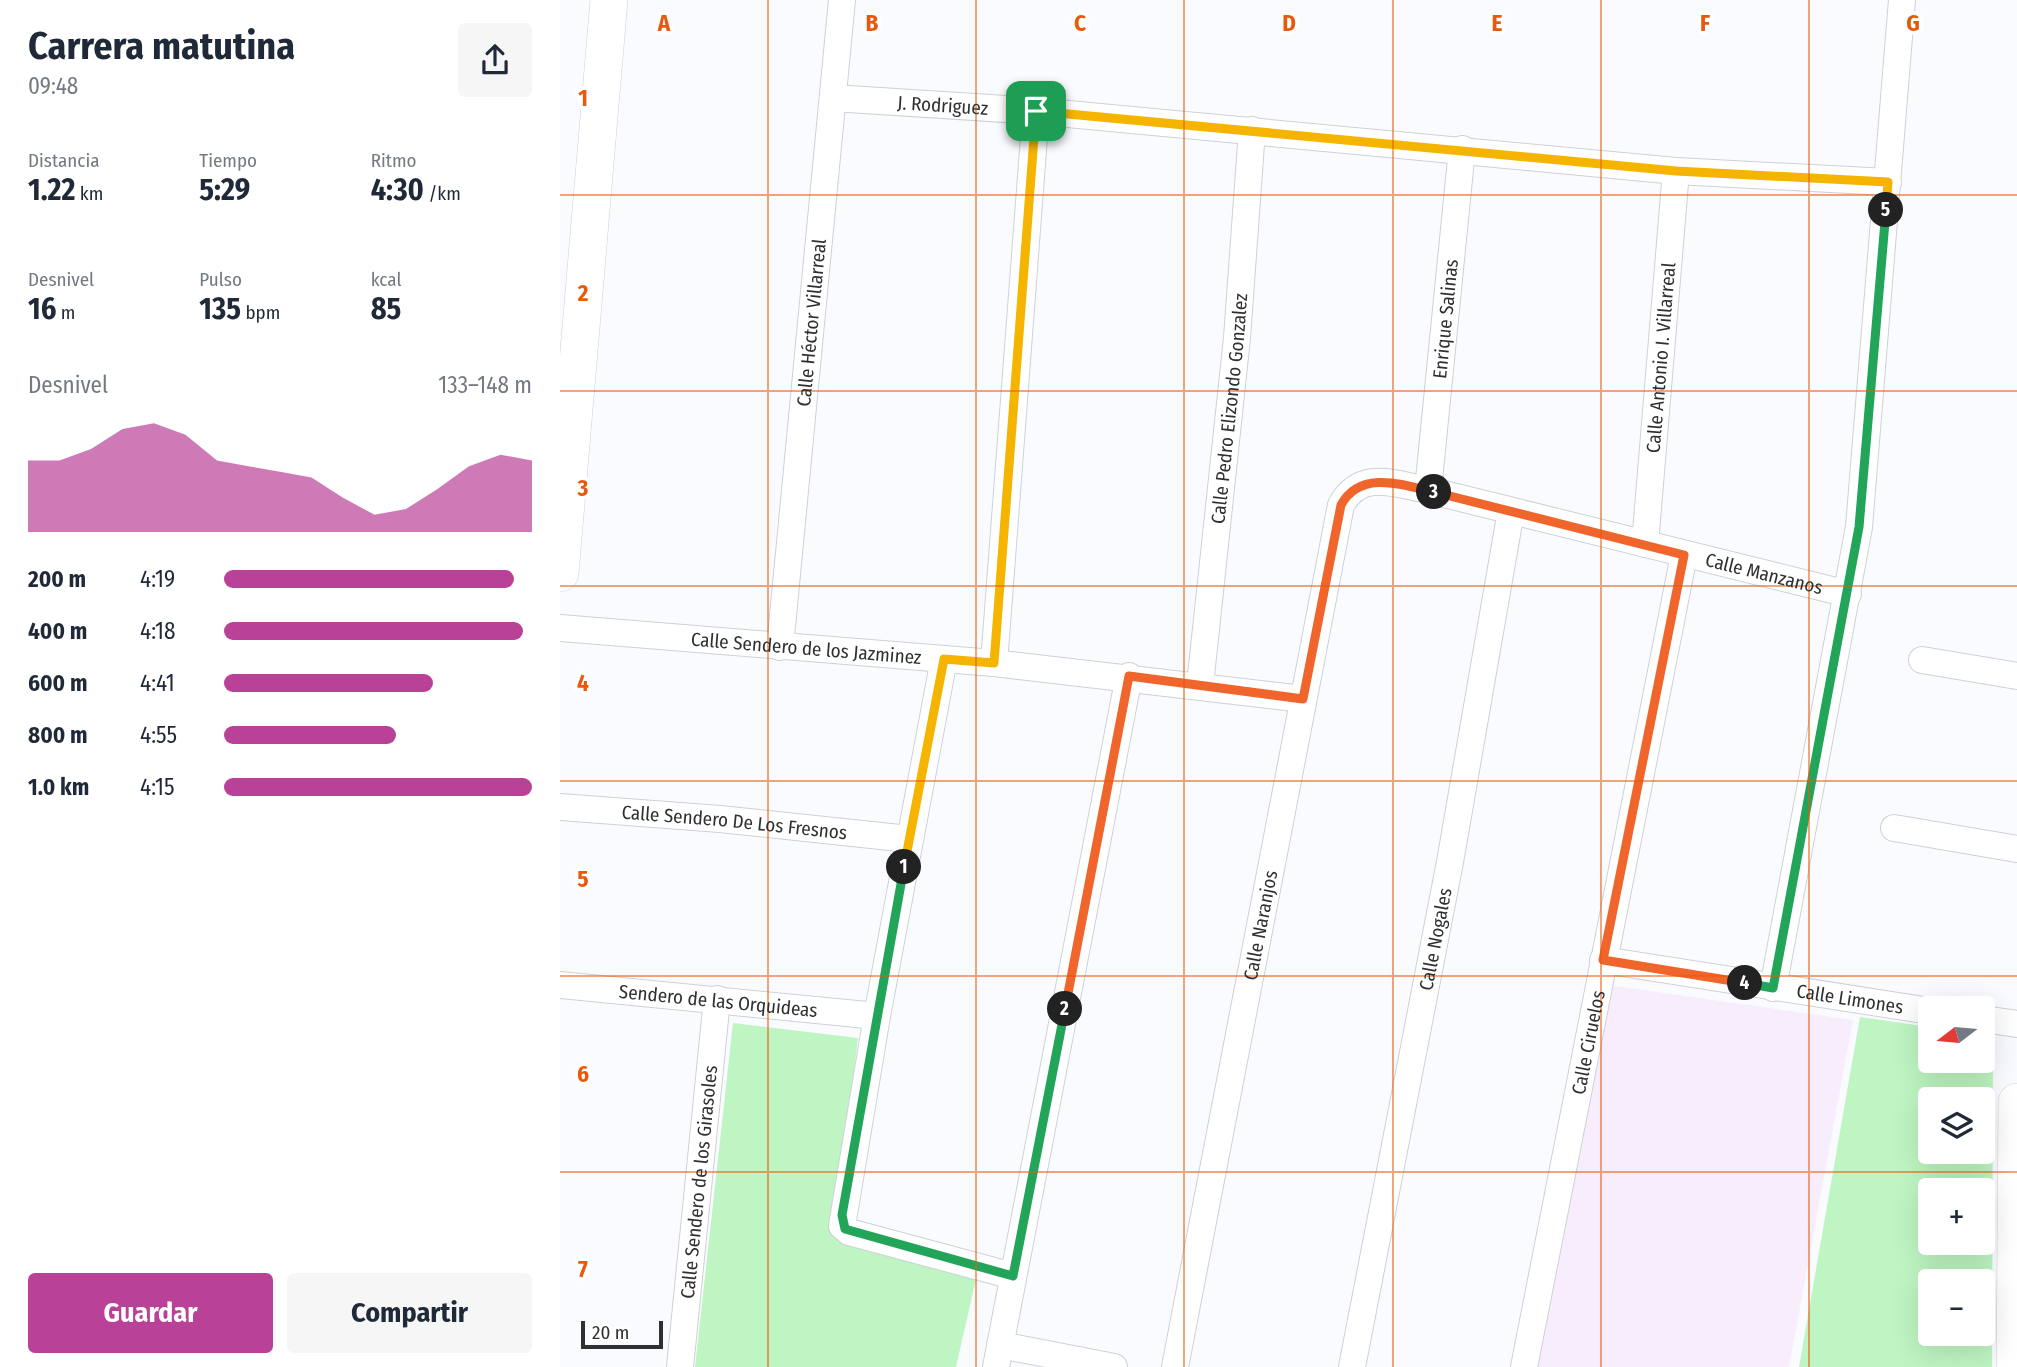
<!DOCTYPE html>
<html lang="es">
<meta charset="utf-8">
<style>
:root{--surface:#fff;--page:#f6f6f7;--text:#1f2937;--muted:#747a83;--accent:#b94298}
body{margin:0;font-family:"Fira Sans Condensed",sans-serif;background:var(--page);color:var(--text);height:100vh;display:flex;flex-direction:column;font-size:26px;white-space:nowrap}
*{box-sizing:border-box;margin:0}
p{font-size:23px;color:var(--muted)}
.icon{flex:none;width:38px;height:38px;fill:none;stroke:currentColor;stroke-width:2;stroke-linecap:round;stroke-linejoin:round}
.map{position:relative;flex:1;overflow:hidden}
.drawer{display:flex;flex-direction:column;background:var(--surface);width:560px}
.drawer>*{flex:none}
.needle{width:46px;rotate:254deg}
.tools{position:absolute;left:1358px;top:996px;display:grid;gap:14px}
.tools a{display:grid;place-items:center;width:77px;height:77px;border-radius:7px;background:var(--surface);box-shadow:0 7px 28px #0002;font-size:35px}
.scale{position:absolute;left:21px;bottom:18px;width:82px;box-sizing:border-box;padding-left:7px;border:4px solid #2f3032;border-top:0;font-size:19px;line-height:24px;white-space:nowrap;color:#2f3032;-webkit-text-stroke:5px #fff;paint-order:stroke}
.pin{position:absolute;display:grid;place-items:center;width:60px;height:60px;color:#fff;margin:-30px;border-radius:14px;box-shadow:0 4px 10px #0006}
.km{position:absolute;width:35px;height:35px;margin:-18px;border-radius:50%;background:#222;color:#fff;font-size:19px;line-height:35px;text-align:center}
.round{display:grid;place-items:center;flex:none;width:74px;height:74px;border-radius:7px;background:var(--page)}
.head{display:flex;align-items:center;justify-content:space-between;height:119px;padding:0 28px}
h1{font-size:38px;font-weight:700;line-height:52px}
.stats{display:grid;grid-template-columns:repeat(3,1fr);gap:10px;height:119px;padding:7px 28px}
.stats div{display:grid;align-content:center}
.stats b{font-size:30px;font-weight:700}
.stats small{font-size:19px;font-weight:400}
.stats p{font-size:19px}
.chart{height:196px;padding:14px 28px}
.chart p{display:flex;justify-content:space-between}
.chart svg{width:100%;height:126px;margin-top:7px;fill:var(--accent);opacity:.7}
.cta{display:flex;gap:14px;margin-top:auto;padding:14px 28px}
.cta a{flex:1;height:80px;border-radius:7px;background:var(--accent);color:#fff;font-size:28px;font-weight:700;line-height:80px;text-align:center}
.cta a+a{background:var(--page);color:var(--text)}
ul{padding:0 28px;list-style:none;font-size:23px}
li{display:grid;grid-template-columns:112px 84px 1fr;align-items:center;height:52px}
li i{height:18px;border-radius:9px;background:var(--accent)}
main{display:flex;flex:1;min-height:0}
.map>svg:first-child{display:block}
</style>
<main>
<section class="drawer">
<div class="head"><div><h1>Carrera matutina</h1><p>09:48</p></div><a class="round"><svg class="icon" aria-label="share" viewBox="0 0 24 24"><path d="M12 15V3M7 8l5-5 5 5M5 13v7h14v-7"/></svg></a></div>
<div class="stats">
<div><p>Distancia</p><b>1.22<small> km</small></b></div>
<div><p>Tiempo</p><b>5:29</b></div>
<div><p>Ritmo</p><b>4:30<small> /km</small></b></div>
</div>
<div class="stats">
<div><p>Desnivel</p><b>16<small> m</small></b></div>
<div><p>Pulso</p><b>135<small> bpm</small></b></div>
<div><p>kcal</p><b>85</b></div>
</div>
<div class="chart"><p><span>Desnivel</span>133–148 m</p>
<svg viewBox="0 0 160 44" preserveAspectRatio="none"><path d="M0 44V19L10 19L20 15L30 8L40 6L50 10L60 19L70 21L80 23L90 25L100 32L110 38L120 36L130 29L140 21L150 17L160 19V44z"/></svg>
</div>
<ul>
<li><b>200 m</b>4:19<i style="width:94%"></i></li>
<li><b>400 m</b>4:18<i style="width:97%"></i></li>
<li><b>600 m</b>4:41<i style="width:68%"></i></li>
<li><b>800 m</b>4:55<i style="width:56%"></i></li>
<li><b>1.0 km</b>4:15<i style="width:100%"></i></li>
</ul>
<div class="cta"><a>Guardar</a><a>Compartir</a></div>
</section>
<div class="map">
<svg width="1457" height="1367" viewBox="0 0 1457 1367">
<rect width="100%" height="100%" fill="#f9fbff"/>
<path fill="#f8edfc" d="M1048 985 1293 1020 1229 1367H972Z"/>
<g fill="#bef5c2" fill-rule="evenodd">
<path d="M1300 1017 1370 1027V1060H1423V1034L1433 1036 1432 1367H1239ZM1370 1099H1423V1152H1370ZM1370 1190H1423V1242H1370ZM1370 1281H1423V1334H1370Z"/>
<path d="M173 1023 298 1038 273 1236 416 1279 396 1367H135Z"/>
</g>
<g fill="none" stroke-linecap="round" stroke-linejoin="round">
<defs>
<g id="street">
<path id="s1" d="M273 98 476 111 1116 171 1328 182"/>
<path id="s2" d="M868 490 902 149"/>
<path id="s3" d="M1085 544 1116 171"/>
<path id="s4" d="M0 628 434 663 743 699"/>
<path id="s5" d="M220 647 282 0"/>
<path d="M384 659 317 1016 282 1226 289 1232 453 1276"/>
<path d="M1362 660 1457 676"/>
<path d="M434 663 476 111"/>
<path id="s6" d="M640 685 677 338 692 130"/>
<path id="s7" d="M0 807 160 819 349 839"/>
<path d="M1334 828 1457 849"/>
<path id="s8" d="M1043 960 1370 1011"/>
<path id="s9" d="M0 985 317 1016"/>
<path d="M1213 988 1299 527 1342 0"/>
<path d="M1423 1019 1457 1024"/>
<path d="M440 1345 554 1367"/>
<path id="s10" d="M120 1367 157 999"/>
<path d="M436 1367 569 676"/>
<path id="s11" d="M615 1367 781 505C801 469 834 484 868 490L1288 594"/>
<path id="s12" d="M792 1367 890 862 951 511"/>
<path id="s13" d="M964 1367 1124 555"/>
</g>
<g id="secondary">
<path d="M0 573 49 0"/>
<path d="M1455 1367 1457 1102"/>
</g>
</defs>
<use href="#street" stroke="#cdd1d7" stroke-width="28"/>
<use href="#secondary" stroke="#cdd1d7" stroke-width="38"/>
<use href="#street" stroke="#fff" stroke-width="26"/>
<use href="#secondary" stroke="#fff" stroke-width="37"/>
</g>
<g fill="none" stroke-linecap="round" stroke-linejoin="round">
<defs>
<path id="split-1" d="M344 867 384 659 434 663 476 111"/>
<path id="split-2" d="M344 867 282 1215 285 1229 453 1276 505 1009"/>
<path id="split-3" d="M505 1009 569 676 743 699 781 505C800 470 841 484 874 492"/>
<path id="split-4" d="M874 492 1124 555 1043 960 1185 983"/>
<path id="split-5" d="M1185 983 1213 988 1299 527 1326 210"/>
<path id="split-6" d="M476 111 1116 171 1328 182 1326 210"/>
</defs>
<use href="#split-1" stroke="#fff" stroke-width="14"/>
<use href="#split-2" stroke="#fff" stroke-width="14"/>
<use href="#split-3" stroke="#fff" stroke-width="14"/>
<use href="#split-4" stroke="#fff" stroke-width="14"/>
<use href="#split-5" stroke="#fff" stroke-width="14"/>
<use href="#split-6" stroke="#fff" stroke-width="14"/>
<use href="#split-1" stroke="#f5b400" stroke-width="9"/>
<use href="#split-2" stroke="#22a559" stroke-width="9"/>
<use href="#split-3" stroke="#f0652b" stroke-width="9"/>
<use href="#split-4" stroke="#f0652b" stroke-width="9"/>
<use href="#split-5" stroke="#22a559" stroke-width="9"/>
<use href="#split-6" stroke="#f5b400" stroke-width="9"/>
</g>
<path fill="none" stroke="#e8590c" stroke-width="2" stroke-opacity="0.55" d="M208 0V1367M416 0V1367M624 0V1367M833 0V1367M1041 0V1367M1249 0V1367M0 195H1457M0 391H1457M0 586H1457M0 781H1457M0 976H1457M0 1172H1457"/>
<g text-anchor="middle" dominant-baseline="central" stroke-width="7" stroke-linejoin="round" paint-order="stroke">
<g font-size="19" fill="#2f3032" stroke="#fff">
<text stroke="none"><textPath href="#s1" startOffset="110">J. Rodriguez</textPath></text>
<text stroke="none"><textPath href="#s2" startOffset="172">Enrique Salinas</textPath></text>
<text stroke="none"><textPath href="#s5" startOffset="326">Calle Héctor Villarreal</textPath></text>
<text stroke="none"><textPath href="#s3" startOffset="187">Calle Antonio I. Villarreal</textPath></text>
<text stroke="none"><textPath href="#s6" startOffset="278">Calle Pedro Elizondo Gonzalez</textPath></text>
<text stroke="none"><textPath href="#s11" startOffset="1321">Calle Manzanos</textPath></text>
<text stroke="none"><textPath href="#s4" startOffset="247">Calle Sendero de los Jazminez</textPath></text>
<text stroke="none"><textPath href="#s7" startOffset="175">Calle Sendero De Los Fresnos</textPath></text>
<text stroke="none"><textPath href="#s11" startOffset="450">Calle Naranjos</textPath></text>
<text stroke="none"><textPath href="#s12" startOffset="436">Calle Nogales</textPath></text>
<text stroke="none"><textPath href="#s8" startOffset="250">Calle Limones</textPath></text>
<text stroke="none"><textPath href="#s9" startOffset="159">Sendero de las Orquideas</textPath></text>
<text stroke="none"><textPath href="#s13" startOffset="331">Calle Ciruelos</textPath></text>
<text stroke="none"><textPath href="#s10" startOffset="186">Calle Sendero de los Girasoles</textPath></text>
</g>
</g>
<g font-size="23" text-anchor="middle" font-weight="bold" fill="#e8590c" stroke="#fff" stroke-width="7" stroke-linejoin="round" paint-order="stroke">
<text x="104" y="31">A</text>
<text x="312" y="31">B</text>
<text x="520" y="31">C</text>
<text x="729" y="31">D</text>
<text x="937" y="31">E</text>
<text x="1145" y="31">F</text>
<text x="1353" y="31">G</text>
<text x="23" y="106">1</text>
<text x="23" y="301">2</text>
<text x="23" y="496">3</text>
<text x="23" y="691">4</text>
<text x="23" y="887">5</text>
<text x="23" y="1082">6</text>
<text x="23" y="1277">7</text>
</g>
</svg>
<div class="tools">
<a><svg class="needle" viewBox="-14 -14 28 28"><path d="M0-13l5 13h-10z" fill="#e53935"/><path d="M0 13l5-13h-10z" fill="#747a83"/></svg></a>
<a><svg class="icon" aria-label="layers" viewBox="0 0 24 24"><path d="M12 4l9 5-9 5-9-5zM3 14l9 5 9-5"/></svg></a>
<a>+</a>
<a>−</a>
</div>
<div class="scale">20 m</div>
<div class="pin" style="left:476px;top:111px;background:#1e9e55"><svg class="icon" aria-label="arrive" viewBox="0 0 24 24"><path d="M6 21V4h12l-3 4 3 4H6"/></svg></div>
<b class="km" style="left:344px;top:867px">1</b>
<b class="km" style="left:505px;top:1009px">2</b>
<b class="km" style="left:874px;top:492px">3</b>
<b class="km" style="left:1185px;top:983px">4</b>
<b class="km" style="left:1326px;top:210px">5</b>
</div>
</main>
